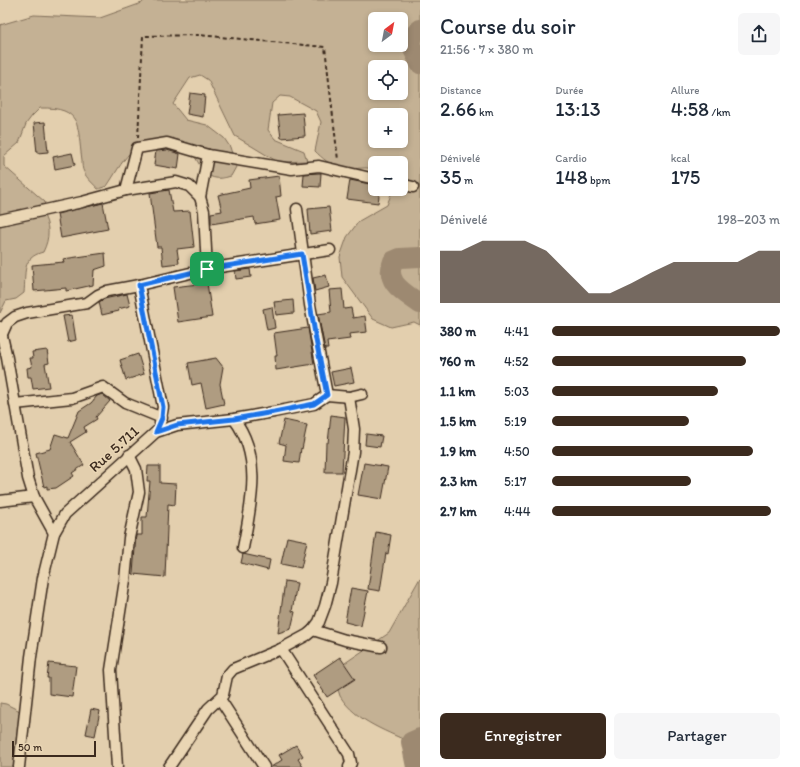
<!DOCTYPE html>
<html lang="fr">
<meta charset="utf-8">
<style>
:root{--surface:#fff;--page:#f6f6f7;--text:#1f2937;--muted:#747a83;--accent:#3b2a1e}
body{margin:0;font-family:Itim,sans-serif;background:var(--page);color:var(--text);height:100vh;display:flex;flex-direction:column;font-size:15px;white-space:nowrap}
*{box-sizing:border-box;margin:0}
p{font-size:13px;color:var(--muted)}
.icon{flex:none;width:22px;height:22px;fill:none;stroke:currentColor;stroke-width:2;stroke-linecap:round;stroke-linejoin:round}
.map{position:relative;flex:1;overflow:hidden}
.side{display:flex;flex-direction:column;background:var(--surface);width:380px}
.side>*{flex:none}
.needle{width:26px;rotate:32deg}
.buttons{position:absolute;left:368px;top:12px;display:grid;gap:8px}
.buttons a{display:grid;place-items:center;width:40px;height:40px;border-radius:6px;background:var(--surface);box-shadow:0 2px 6px #0003;font-size:20px}
.scale{position:absolute;left:12px;bottom:10px;width:84px;box-sizing:border-box;padding-left:4px;border:2px solid #3b2a1e;border-top:0;font-size:11px;line-height:14px;white-space:nowrap;color:#3b2a1e;-webkit-text-stroke:3px #ead6b4;paint-order:stroke}
.pin{position:absolute;display:grid;place-items:center;width:34px;height:34px;color:#fff;margin:-17px;border-radius:8px;box-shadow:0 2px 6px #0006}
.round{display:grid;place-items:center;flex:none;width:42px;height:42px;border-radius:6px;background:var(--page)}
.headline{display:flex;align-items:center;justify-content:space-between;height:68px;padding:0 20px}
h1{font-size:22px;font-weight:600;line-height:30px}
.metrics{display:grid;grid-template-columns:repeat(3,1fr);gap:6px;height:68px;padding:4px 20px}
.metrics div{display:grid;align-content:center}
.metrics b{font-size:20px;font-weight:600}
.metrics small{font-size:11px;font-weight:400}
.metrics p{font-size:11px}
.chart{height:112px;padding:8px 20px}
.chart p{display:flex;justify-content:space-between}
.chart svg{width:100%;height:72px;margin-top:4px;fill:var(--accent);opacity:.7}
.cta{display:flex;gap:8px;margin-top:auto;padding:8px 20px}
.cta a{flex:1;height:46px;border-radius:6px;background:var(--accent);color:#fff;font-size:16px;font-weight:600;line-height:46px;text-align:center}
.cta a+a{background:var(--page);color:var(--text)}
ul{padding:0 20px;list-style:none;font-size:13px}
li{display:grid;grid-template-columns:64px 48px 1fr;align-items:center;height:30px}
li i{height:10px;border-radius:5px;background:var(--accent)}
main{display:flex;flex:1;min-height:0}
.map>svg:first-child{display:block}
</style>
<main>
<div class="map">
<svg width="420" height="767" viewBox="0 0 420 767">
<rect width="100%" height="100%" fill="#e3cfae"/>
<filter id="ink" filterUnits="userSpaceOnUse"><feTurbulence type="fractalNoise" baseFrequency=".025" numOctaves="2"/><feDisplacementMap in="SourceGraphic" scale="8" xChannelSelector="R" yChannelSelector="G"/><feConvolveMatrix kernelMatrix="1 2 1 2 8 2 1 2 1" color-interpolation-filters="sRGB"/></filter>
<g filter="url(#ink)">
<g fill="#c4b194" stroke="#806e59" fill-rule="evenodd">
<path d="M145 0H420V325L414 322 391 327 373 319 342 277 340 257 347 237 359 221 387 205 393 189H401V163H375V170C365 165 352 171 341 168 331 166 322 158 315 151L321 122 316 111 290 97 280 96 272 103 268 130 275 139 304 151 307 161 278 162 235 136 208 80 200 75 190 78 173 104 186 120 207 125 224 138 230 147 236 167 231 176C201 186 202 161 186 145 172 132 141 140 130 153 121 162 114 176 107 186L98 189C94 184 86 178 84 172 82 169 82 164 82 160 77 126 83 107 40 108L32 116 26 124 19 143 4 156V166L45 202 42 212C50 225 50 238 43 252 21 258 26 273 24 293L16 299 6 301 0 313V25L34 15 100 18 142 3ZM375 19H401V45H375ZM375 67H401V93H375ZM375 115H401V141H375Z"/>
<path d="M420 578V752L416 745C389 732 356 722 340 696 338 691 337 683 335 677L345 663 389 633Z"/>
<path d="M0 703 6 704 20 711 17 767H0Z"/>
</g>
<g fill="none" stroke-linecap="round" stroke-linejoin="round">
<g stroke="#9d8971" stroke-width="20">
<path d="M420 29 412 37 410 43 420 64"/>
<path d="M420 257 400 258 393 261C384 283 404 292 420 304"/>
<path d="M416 767 411 742 420 738"/>
</g>
</g>
<g fill="#af9c81" stroke="#3b2a1e">
<path d="M190 93 205 95 203 117 187 114Z"/>
<path d="M303 113 305 136 281 138 278 115Z"/>
<path d="M45 122 48 152 37 153 34 123Z"/>
<path d="M167 150 180 154 178 169 154 165 156 151Z"/>
<path d="M72 153 75 165 55 169 53 157Z"/>
<path d="M319 173H321L320 187 303 186 304 174Z"/>
<path d="M279 176 281 196 276 197 280 220 255 224 254 217 211 224V213L222 211 218 195 250 188 249 180Z"/>
<path d="M350 180 375 185V189H380L378 203 347 199Z"/>
<path d="M169 190 173 212 190 211 194 247 177 249 179 263 163 265 161 247H157L150 193Z"/>
<path d="M103 203 108 229 61 238 57 214Z"/>
<path d="M329 207 332 231 310 234 308 209Z"/>
<path d="M105 253 106 266 94 270 93 285 66 291V288L34 291 32 265 64 262 63 259Z"/>
<path d="M250 269 251 277 236 279 235 271Z"/>
<path d="M326 275 329 287 315 291 313 278Z"/>
<path d="M207 283 212 317 178 322 173 287Z"/>
<path d="M342 289 344 309 351 308 353 318 365 316 367 332 349 334 350 339 327 342 328 349H325L318 314 331 312 329 290Z"/>
<path d="M127 294 130 306 118 309 119 311 102 315 99 302 104 299Z"/>
<path d="M293 300 294 313 276 315 274 302Z"/>
<path d="M272 307 275 328 267 330 263 309Z"/>
<path d="M72 315 76 340 68 342 63 316Z"/>
<path d="M308 328 314 364 276 370 275 356H277L274 333Z"/>
<path d="M47 350 49 363 45 364 49 387 33 389 31 377H28L27 368 32 367 30 358H33L32 352Z"/>
<path d="M138 354 144 374 126 380 120 360Z"/>
<path d="M216 358 223 367 220 384 224 404 206 408 201 383 192 385 188 363Z"/>
<path d="M351 368 354 382 334 386 331 372Z"/>
<path d="M102 394 110 401 96 417 97 419 84 427 86 432 70 442 84 465 72 473 74 476 56 488 47 489V486L44 487 36 453 50 449 55 434 68 438 79 411 91 403 97 396Z"/>
<path d="M331 415 345 417 342 472H325L326 443H328Z"/>
<path d="M284 420 307 425 302 449 301 448 299 463 284 461 286 445 279 443Z"/>
<path d="M366 434 382 436 380 447 365 445Z"/>
<path d="M364 463 388 467 382 499 358 495Z"/>
<path d="M148 466H160V483L176 484 175 505 168 504 165 577 133 574 136 535H142V517H147L150 481H147Z"/>
<path d="M376 532 391 535 388 554 386 553 380 591 368 589Z"/>
<path d="M287 537 307 541 301 568 281 564Z"/>
<path d="M243 554 270 560 268 570 241 563Z"/>
<path d="M285 581 297 583 292 611 295 612 291 629 278 633Z"/>
<path d="M351 588 368 591 361 626 345 622Z"/>
<path d="M340 657 355 679 327 697 313 675Z"/>
<path d="M49 663 76 666 72 697 49 694V678H47Z"/>
<path d="M91 709 100 711 95 736 86 734Z"/>
<path d="M296 745 303 756 298 759 303 767H271L282 760 279 755Z"/>
</g>
<g fill="none" stroke-linecap="round" stroke-linejoin="round">
<defs>
<g id="street">
<path d="M401 184 413 187"/>
<path d="M126 190 137 148 167 143 208 155 292 169 319 166 375 179"/>
<path d="M200 197 208 155"/>
<path d="M0 220 82 202 126 190 176 182 189 186 200 197 204 211 207 269"/>
<path d="M139 285 163 407 160 423"/>
<path d="M0 327 7 358 28 478 34 497 54 533"/>
<path d="M2 334 7 323 15 317 27 313 87 303 98 295 107 291 139 285 207 269 330 250"/>
<path d="M327 395 349 397 362 394"/>
<path d="M15 404 72 398 103 387 125 403 162 418"/>
<path d="M234 419C263 457 251 505 243 548"/>
<path d="M0 501 34 497"/>
<path d="M313 630 345 640 381 647"/>
<path d="M281 649 349 754 351 763 349 767"/>
<path d="M220 699 264 767"/>
<path d="M19 767 31 657 43 578 54 533 65 514 156 432 177 425 234 419 274 412 314 404 327 395 310 305 297 209"/>
<path d="M117 767 111 670 125 580 129 538 139 492 136 469 129 455"/>
<path d="M169 767 208 709 223 695 227 676 233 669 281 649 307 635 313 630 319 622 325 606 331 583 353 452 354 429 349 397"/>
</g>
</defs>
<use href="#street" stroke="#3b2a1e" stroke-width="13"/>
<path stroke="#3b2a1e" stroke-width="2" stroke-dasharray="4 3" stroke-linecap="butt" d="M138 138 143 36 199 35 325 47 338 160"/>
<use href="#street" stroke="#ead6b4" stroke-width="10"/>
</g>
</g>
<g fill="none" stroke-linecap="round" stroke-linejoin="round" filter="url(#ink)">
<defs>
<path id="route" d="M302 254 316 340 327 395 314 404 274 412 234 419 177 425 156 432 162 418 163 407 139 285 207 269Z"/>
</defs>
<use href="#route" stroke="#fff" stroke-width="8"/>
<use href="#route" stroke="#1a73e8" stroke-width="5"/>
</g>
<g text-anchor="middle" dominant-baseline="central" stroke-width="3" stroke-linejoin="round" paint-order="stroke">
<g font-size="15" fill="#3b2a1e" stroke="#ead6b4">
<text transform="translate(114 449) rotate(-42)">Rue 5.711</text>
</g>
</g>
</svg>
<div class="buttons">
<a><svg class="needle" viewBox="-14 -14 28 28"><path d="M0-13l5 13h-10z" fill="#e53935"/><path d="M0 13l5-13h-10z" fill="#747a83"/></svg></a>
<a><svg class="icon" aria-label="locate" viewBox="0 0 24 24"><circle cx="12" cy="12" r="6"/><path d="M12 2v4M12 18v4M2 12h4M18 12h4"/></svg></a>
<a>+</a>
<a>−</a>
</div>
<div class="scale">50 m</div>
<div class="pin" style="left:207px;top:269px;background:#1e9e55"><svg class="icon" aria-label="arrive" viewBox="0 0 24 24"><path d="M6 21V4h12l-3 4 3 4H6"/></svg></div>
</div>
<section class="side">
<div class="headline"><div><h1>Course du soir</h1><p>21:56 · 7 × 380 m</p></div><a class="round"><svg class="icon" aria-label="share" viewBox="0 0 24 24"><path d="M12 15V3M7 8l5-5 5 5M5 13v7h14v-7"/></svg></a></div>
<div class="metrics">
<div><p>Distance</p><b>2.66<small> km</small></b></div>
<div><p>Durée</p><b>13:13</b></div>
<div><p>Allure</p><b>4:58<small> /km</small></b></div>
</div>
<div class="metrics">
<div><p>Dénivelé</p><b>35<small> m</small></b></div>
<div><p>Cardio</p><b>148<small> bpm</small></b></div>
<div><p>kcal</p><b>175</b></div>
</div>
<div class="chart"><p><span>Dénivelé</span>198–203 m</p>
<svg viewBox="0 0 160 44" preserveAspectRatio="none"><path d="M0 44V12L10 12L20 6L30 6L40 6L50 12L60 25L70 38L80 38L90 32L100 25L110 19L120 19L130 19L140 19L150 12L160 12V44z"/></svg>
</div>
<ul>
<li><b>380 m</b>4:41<i style="width:100%"></i></li>
<li><b>760 m</b>4:52<i style="width:85%"></i></li>
<li><b>1.1 km</b>5:03<i style="width:73%"></i></li>
<li><b>1.5 km</b>5:19<i style="width:60%"></i></li>
<li><b>1.9 km</b>4:50<i style="width:88%"></i></li>
<li><b>2.3 km</b>5:17<i style="width:61%"></i></li>
<li><b>2.7 km</b>4:44<i style="width:96%"></i></li>
</ul>
<div class="cta"><a>Enregistrer</a><a>Partager</a></div>
</section>
</main>
